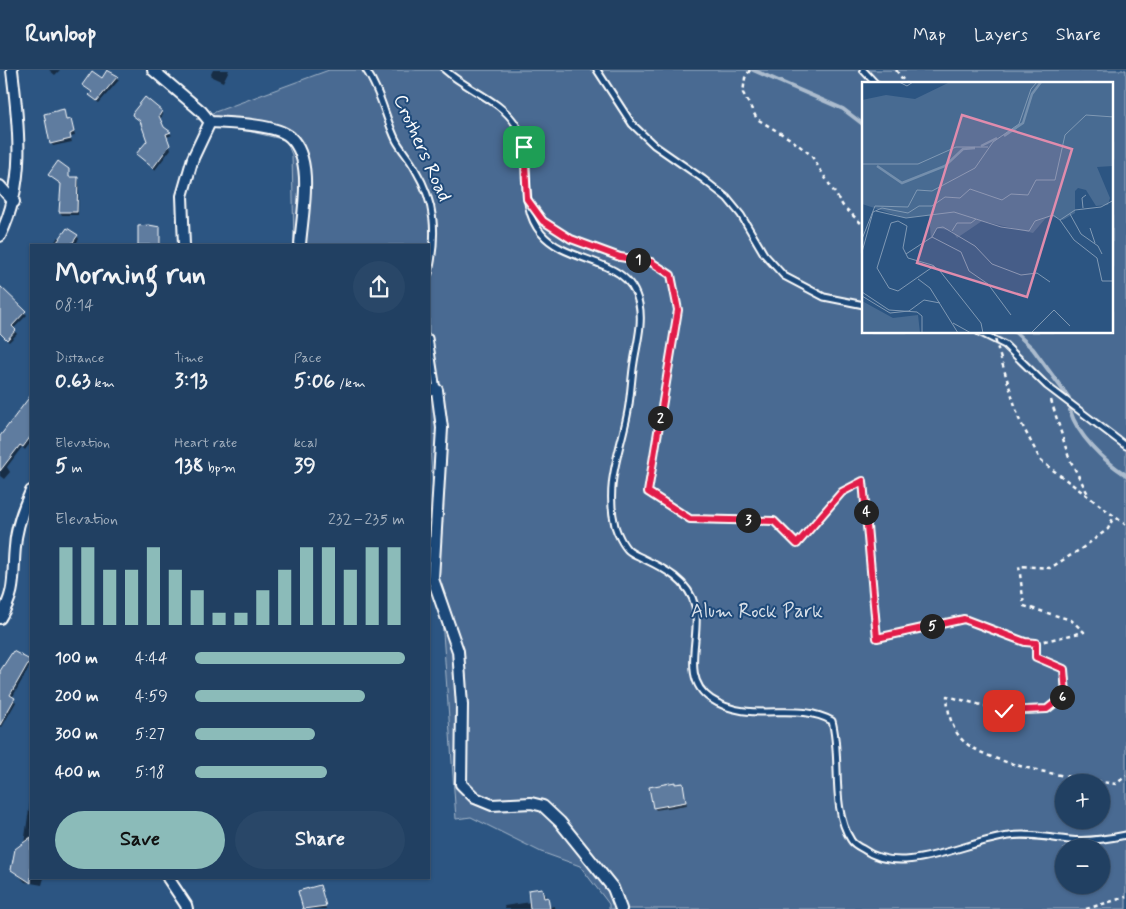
<!DOCTYPE html>
<meta charset="utf-8">
<style>
:root{--surface:#214062;--page:#294768;--text:#f1f3f6;--muted:#a2afbe;--line:#3e5977;--accent:#8bbbb9}
body{margin:0;font-family:Mynerve,sans-serif;background:var(--page);color:var(--text);height:100vh;display:flex;flex-direction:column;font-size:19px;white-space:nowrap}
*{box-sizing:border-box;margin:0}
p{font-size:16px;color:var(--muted)}
.icon{flex:none;width:28px;height:28px;fill:none;stroke:currentColor;stroke-width:2;stroke-linecap:round;stroke-linejoin:round}
.map{position:relative;flex:1;overflow:hidden}
.sheet{position:absolute;left:30px;top:174px;width:400px;height:635px;display:flex;flex-direction:column;background:var(--surface);border-radius:0px;box-shadow:0 1px 4px #0004,0 0 0 1px var(--line)}
.sheet>*{flex:none}
.fabs{position:absolute;left:1055px;top:704px;display:grid;gap:10px}
.fabs a{display:grid;place-items:center;width:55px;height:55px;border-radius:50%;background:var(--surface);box-shadow:0 1px 4px #0004,0 0 0 1px var(--line);font-size:25px}
.pin{position:absolute;display:grid;place-items:center;width:42px;height:42px;color:#fff;margin:-21px;border-radius:10px;box-shadow:0 2px 8px #0006}
.km{position:absolute;width:25px;height:25px;margin:-12px;border-radius:50%;background:#222;color:#fff;font-size:14px;line-height:25px;text-align:center}
.round{display:grid;place-items:center;flex:none;width:52px;height:52px;border-radius:26px;background:var(--page)}
.overview{display:flex;align-items:center;justify-content:space-between;height:85px;padding:0 25px}
h1{font-size:28px;font-weight:700;line-height:38px}
.figures{display:grid;grid-template-columns:repeat(3,1fr);gap:8px;height:85px;padding:5px 25px}
.figures div{display:grid;align-content:center}
.figures b{font-size:21px;font-weight:700}
.figures small{font-size:14px;font-weight:400}
.figures p{font-size:14px}
.chart{height:140px;padding:10px 25px}
.chart p{display:flex;justify-content:space-between}
.chart svg{width:100%;height:90px;margin-top:5px;stroke:var(--accent);stroke-width:6}
.button{display:flex;gap:10px;margin-top:auto;padding:10px 25px}
.button a{flex:1;height:58px;border-radius:30px;background:var(--accent);color:#111;font-size:20px;font-weight:700;line-height:58px;text-align:center}
.button a+a{background:var(--page);color:var(--text)}
ul{padding:0 25px;list-style:none;font-size:16px}
li{display:grid;grid-template-columns:80px 60px 1fr;align-items:center;height:38px}
li i{height:12px;border-radius:6px;background:var(--accent)}
header{display:flex;align-items:center;gap:30px;box-sizing:border-box;height:70px;padding:0 25px;background:var(--surface);border-bottom:1px solid var(--line)}
header strong{font-size:24px}
nav{display:flex;gap:28px;margin-inline-start:auto;font-size:18px}
.map>svg:first-child{display:block}
</style>
<header>
<strong>Runloop</strong>
<nav><a>Map</a><a>Layers</a><a>Share</a></nav>
</header>
<div class="map">
<svg width="1126" height="839" viewBox="0 0 1126 839">
<rect width="100%" height="100%" fill="#2c5582"/>
<filter id="ink" filterUnits="userSpaceOnUse"><feTurbulence type="fractalNoise" baseFrequency=".02" numOctaves="2"/><feDisplacementMap in="SourceGraphic" scale="10" xChannelSelector="R" yChannelSelector="G"/><feConvolveMatrix kernelMatrix="1 2 1 2 8 2 1 2 1" color-interpolation-filters="sRGB"/></filter>
<g filter="url(#ink)">
<path fill="#486b92" stroke="#a4b5c8" fill-rule="evenodd" d="M329 0H1126V839H609V834L580 796 541 782 471 747 456 749 429 362V175H294L292 85 286 70 196 49ZM864 14H1112V262H864ZM1064 712H1101V750H1064ZM1064 778H1101V815H1064Z"/>
<g fill="#0007">
<path d="M49 0H60L55 5Z"/>
<path d="M213 0H229L223 12 212 7 211 4Z"/>
<path d="M108 1 119 10 99 33 93 29 92 23 83 15 102 10Z"/>
<path d="M145 29 161 42 163 45 160 49 164 59 172 65 167 67 171 79 155 100 138 85 149 71 142 53 133 44Z"/>
<path d="M65 44 67 52 71 51 72 54 75 66 70 67 72 72 53 76 51 73Z"/>
<path d="M68 100 70 108H77L79 111 78 145H62L60 142 63 116 50 105Z"/>
<path d="M159 158 161 175H139Z"/>
<path d="M77 166 79 169 75 175H53L58 167 61 169Z"/>
<path d="M0 218 27 245 13 259 17 264 9 272 0 263Z"/>
<path d="M31 327V372L25 380 22 377 7 397 10 402 4 409 0 406V368Z"/>
<path d="M29 591 31 594 12 628 16 632 2 657 0 656V604Z"/>
<path d="M682 714 687 735 656 740 654 737Z"/>
<path d="M31 725V808H44L42 815 25 812 13 799 24 774Z"/>
<path d="M320 817 326 839H304L300 822Z"/>
<path d="M542 819 550 837 554 836 556 839H505L504 836 531 832Z"/>
</g>
<g fill="none" stroke-linecap="round" stroke-linejoin="round">
<g stroke="#acbcce" stroke-width="4">
<path d="M753 0 843 39 864 55"/>
<path d="M1015 262 1033 279 1069 328"/>
<path d="M1070 340C1077 365 1104 391 1126 405"/>
</g>
</g>
<g fill="#5e7c9f" stroke="#fff">
<path d="M107 0 118 6 97 31 89 25 92 22 82 15 92 1 102 8Z"/>
<path d="M145 27 162 41 159 46 164 57 171 62 166 64 170 75 153 98 136 84 147 71 140 51 132 45 133 42Z"/>
<path d="M64 39 66 50 71 49 74 62 70 64 71 69 50 74 44 44Z"/>
<path d="M58 91 69 99V107H78L77 142H59L61 114 48 105Z"/>
<path d="M149 155 160 157V175H138V156Z"/>
<path d="M67 158 78 165 71 175H55Z"/>
<path d="M0 216 26 241 12 256 16 260 7 270 0 263Z"/>
<path d="M31 325V366L23 377 20 375 0 401V366Z"/>
<path d="M13 581 30 590 10 625 15 628 0 655V601Z"/>
<path d="M675 712V714L683 713 686 732 653 738 649 717Z"/>
<path d="M31 767V813L11 800 15 779Z"/>
<path d="M320 815 326 836 303 839 298 821Z"/>
<path d="M542 818 544 828 548 827 550 839H530L528 820Z"/>
</g>
<g fill="none" stroke-linecap="round" stroke-linejoin="round">
<defs>
<g id="service">
<path d="M366 0C381 22 385 47 396 70 402 81 410 89 415 99 436 134 437 164 429 203"/>
<path d="M445 0C467 20 501 30 516 55 536 85 515 133 541 163 568 196 629 185 639 234 643 253 637 273 634 292 631 310 631 328 627 346 619 385 605 415 615 456 617 463 623 475 628 480 632 484 639 486 644 489 665 499 689 511 695 536 702 566 679 608 711 629 750 655 795 630 832 651 842 687 830 738 851 770 853 774 859 777 863 779 902 808 966 771 1009 766 1030 763 1050 768 1070 770 1089 772 1107 769 1126 765"/>
<path d="M597 0 632 54 654 75 703 109 727 128 741 145 764 184 784 206 824 227 864 235"/>
<path d="M863 0 876 14"/>
<path d="M979 262 1005 275 1047 316 1126 376"/>
<path d="M429 268 437 320"/>
</g>
<g id="minor">
<path d="M153 0 201 41 210 52C229 53 276 54 290 67 315 90 302 144 300 175"/>
<path d="M0 116 14 132"/>
<path d="M0 166C26 113 19 57 12 0"/>
<path d="M184 175 182 126 193 88 210 52"/>
<path d="M429 320H437L442 358 433 509 458 581 462 635 461 714 475 728 492 735 531 733 543 736 560 752 613 818 621 839"/>
<path d="M0 548C17 520 12 506 15 477 16 457 23 439 31 421"/>
<path d="M168 808 186 835 187 839"/>
</g>
</defs>
<use href="#service" stroke="#fff" stroke-width="9"/>
<use href="#minor" stroke="#fff" stroke-width="14"/>
<g stroke="#fff" stroke-width="2.5" stroke-dasharray="4 4" stroke-linecap="butt">
<path d="M750 0 745 8 743 23 757 49 792 70 811 85 843 136 864 156"/>
<path d="M896 0 906 14"/>
<path d="M544 152 571 169 620 187 651 192 671 205 679 240 647 422 690 449 774 451 797 474 842 422 863 411 877 568 964 549 1025 572 1036 573V587L1064 599 1066 624 1047 639 1004 641 947 626C948 641 950 654 959 666 979 695 1081 709 1116 714L1126 706"/>
<path d="M1000 286 1019 349 1041 391 1126 455"/>
<path d="M1051 330 1069 388 1089 426"/>
<path d="M1036 573 1084 562 1071 550 1024 536 1019 496 1050 498 1081 479 1108 459 1114 446"/>
<path d="M1086 839 1126 827"/>
</g>
<use href="#service" stroke="#1f4a7a" stroke-width="5"/>
<use href="#minor" stroke="#1f4a7a" stroke-width="10"/>
<path stroke="#fff" stroke-width="2.5" stroke-dasharray="4 4" stroke-linecap="butt" d="M993 262 1000 286"/>
</g>
</g>
<g fill="none" stroke-linecap="round" stroke-linejoin="round" filter="url(#ink)">
<defs>
<path id="route" d="M524 77 527 129 543 151 571 169 620 187 651 192 671 205 678 240 648 422 690 449 774 451 797 474 842 422 863 411 877 568 964 549 1025 572 1036 573V587L1064 599 1066 624 1047 639 1004 641"/>
</defs>
<use href="#route" stroke="#fff" stroke-width="10"/>
<use href="#route" stroke="#e11d48" stroke-width="6"/>
</g>
<g text-anchor="middle" dominant-baseline="central" stroke-width="4" stroke-linejoin="round" paint-order="stroke">
<g font-size="19" fill="#fff" stroke="#1f4a7a">
<text transform="translate(422 78) rotate(66)">Crothers Road</text>
</g>
<g font-size="19" fill="#dae1e9" stroke="#1f4a7a">
<text x="757" y="541">Alum Rock Park</text>
</g>
</g>
<g transform="translate(862 12)">
<rect width="251" height="251" fill="#2c5582"/>
<path d="M88 0H251V84L235 85 248 116 246 123 234 124 224 108 216 106 213 109V131L201 138 189 134 183 137 171 151 120 139 95 156 90 149 75 146 69 157 67 133 43 136 0 122V18L24 13 53 17ZM0 219 31 236 56 233 58 251H0Z" fill="#486b92"/>
<path fill="none" stroke="#748fad" stroke-width="2.5" d="M142 54 161 41 170 12 179 0M119 64 135 56M15 84 40 101 83 84 101 67 113 66"/>
<path fill="none" stroke="#8099b4" stroke-width="1" d="M37 0 45 4 51 0M0 82H56L94 65H126M221 126 220 116 224 113M14 129 44 136 92 130 139 145 167 149 173 139 191 133 198 138 212 158 235 176 240 199H252M11 130 20 126 46 131 57 124H70L83 115 98 116 108 107 140 118 149 112 166 113 174 98H193L203 53 224 33 252 35M208 132 219 152 236 164 240 172M198 138 213 128 239 125 252 118M228 146 233 161M90 149 95 141H109L114 137M70 155 99 170 107 189 126 202 149 233M0 157 13 124 46 125 55 108 70 109 113 86 131 60 157 42 169 7 175 0M0 170 11 130M44 172 70 155 75 146 81 145 113 164 130 182 159 193 175 191 188 200M72 184 36 209 27 206 15 186 29 141 36 139 45 144 41 166 46 176 70 183 72 184 74 186 78 189 119 241 121 251M56 197 68 206 96 251M0 210 27 228 55 230 60 234V251M0 214 28 231 47 229M47 229 62 218 78 221M91 241 109 251M169 251 192 228 208 244"/>
<path fill="#e08cad" fill-opacity="0.15" stroke="#e08cad" stroke-width="2.5" d="M100 33 210 67 165 215 55 181Z"/>
<rect width="251" height="251" fill="none" stroke="#fff" stroke-width="2.5"/>
</g>
</svg>
<div class="fabs">
<a>+</a>
<a>−</a>
</div>
<div class="pin" style="left:524px;top:77px;background:#1e9e55"><svg class="icon" aria-label="arrive" viewBox="0 0 24 24"><path d="M6 21V4h12l-3 4 3 4H6"/></svg></div>
<div class="pin" style="left:1004px;top:641px;background:#d93025"><svg class="icon" aria-label="check" viewBox="0 0 24 24"><path d="M5 12l5 5 9-10"/></svg></div>
<b class="km" style="left:638px;top:190px">1</b>
<b class="km" style="left:660px;top:348px">2</b>
<b class="km" style="left:748px;top:450px">3</b>
<b class="km" style="left:866px;top:442px">4</b>
<b class="km" style="left:932px;top:556px">5</b>
<b class="km" style="left:1062px;top:627px">6</b>
<section class="sheet">
<div class="overview"><div><h1>Morning run</h1><p>08:14</p></div><a class="round"><svg class="icon" aria-label="share" viewBox="0 0 24 24"><path d="M12 15V3M7 8l5-5 5 5M5 13v7h14v-7"/></svg></a></div>
<div class="figures">
<div><p>Distance</p><b>0.63<small> km</small></b></div>
<div><p>Time</p><b>3:13</b></div>
<div><p>Pace</p><b>5:06<small> /km</small></b></div>
</div>
<div class="figures">
<div><p>Elevation</p><b>5<small> m</small></b></div>
<div><p>Heart rate</p><b>138<small> bpm</small></b></div>
<div><p>kcal</p><b>39</b></div>
</div>
<div class="chart"><p><span>Elevation</span>232–235 m</p>
<svg viewBox="0 0 160 44" preserveAspectRatio="none"><path d="M5 44V6M15 44V6M25 44V17M35 44V17M45 44V6M55 44V17M65 44V27M75 44V38M85 44V38M95 44V27M105 44V17M115 44V6M125 44V6M135 44V17M145 44V6M155 44V6"/></svg>
</div>
<ul>
<li><b>100 m</b>4:44<i style="width:100%"></i></li>
<li><b>200 m</b>4:59<i style="width:81%"></i></li>
<li><b>300 m</b>5:27<i style="width:57%"></i></li>
<li><b>400 m</b>5:18<i style="width:63%"></i></li>
</ul>
<div class="button"><a>Save</a><a>Share</a></div>
</section>
</div>
